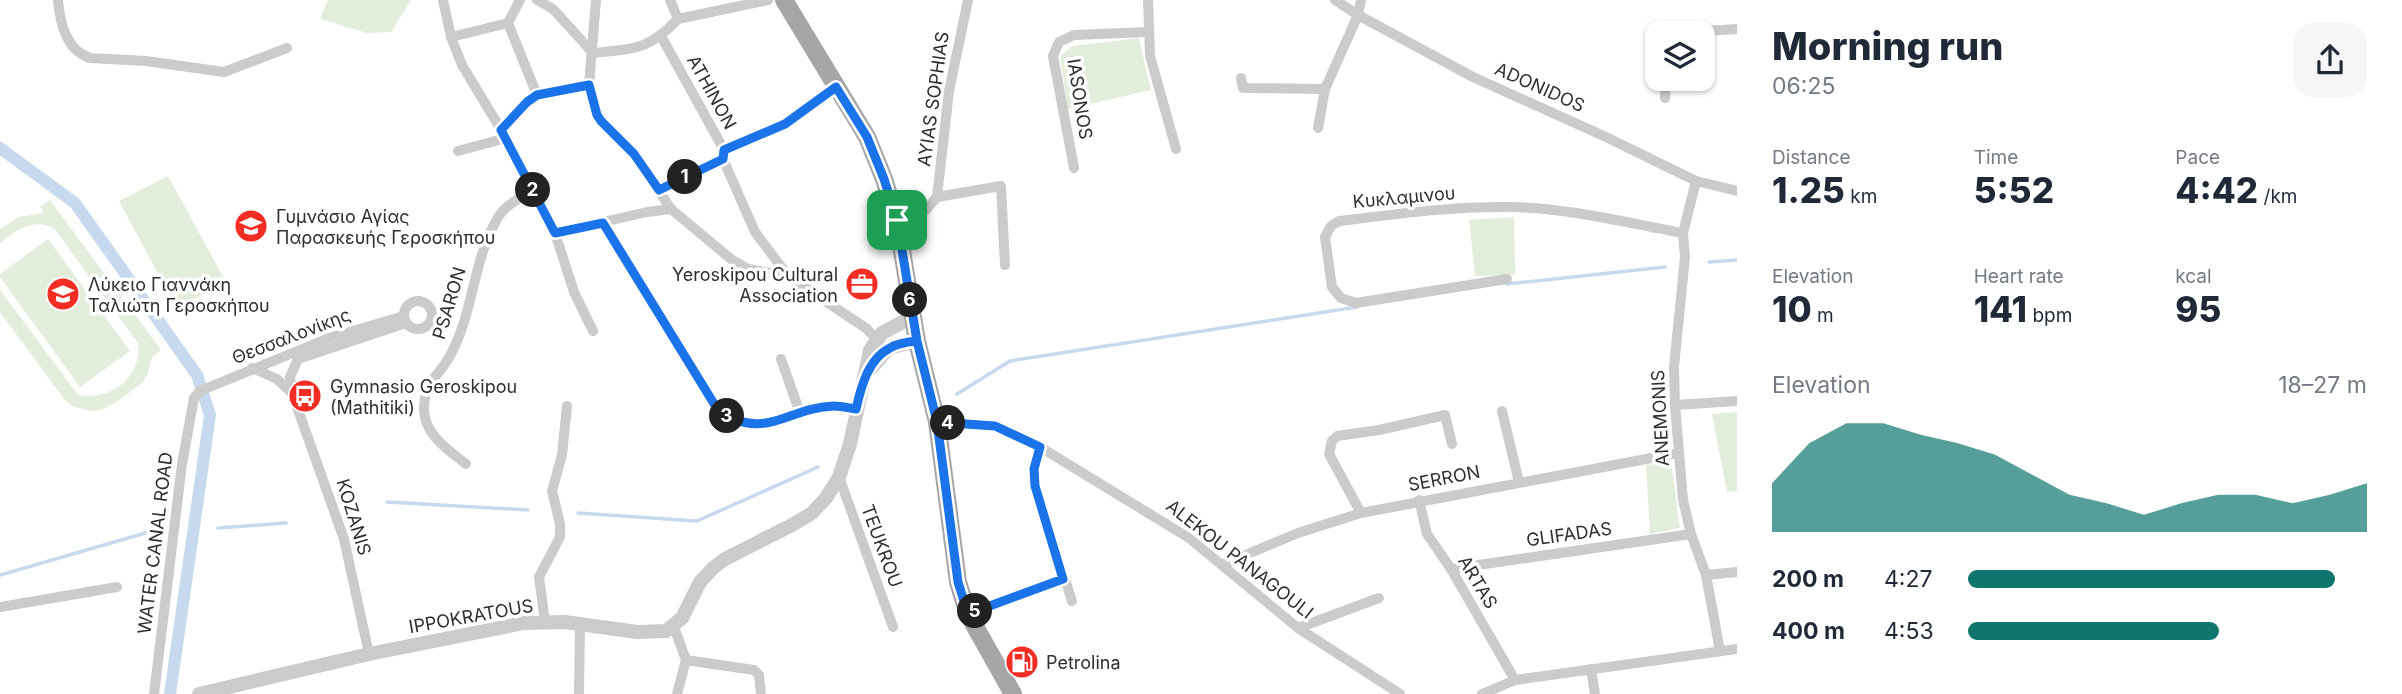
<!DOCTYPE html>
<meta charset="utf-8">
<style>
:root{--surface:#fff;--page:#f6f6f7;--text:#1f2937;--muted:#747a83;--accent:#0f766e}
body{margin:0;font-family:Inter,sans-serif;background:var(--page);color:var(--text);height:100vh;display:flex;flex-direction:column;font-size:26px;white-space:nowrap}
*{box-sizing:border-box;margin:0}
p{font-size:23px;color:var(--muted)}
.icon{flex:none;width:38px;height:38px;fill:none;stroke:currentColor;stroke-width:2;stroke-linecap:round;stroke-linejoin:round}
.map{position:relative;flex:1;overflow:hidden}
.drawer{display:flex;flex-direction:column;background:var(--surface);width:665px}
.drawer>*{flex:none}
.buttons{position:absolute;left:1645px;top:21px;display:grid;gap:14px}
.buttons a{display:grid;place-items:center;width:70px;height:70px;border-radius:14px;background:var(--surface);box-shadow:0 2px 5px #0004;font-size:35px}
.pin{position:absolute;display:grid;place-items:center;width:60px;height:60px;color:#fff;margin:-30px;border-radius:14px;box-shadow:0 4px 10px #0006}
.km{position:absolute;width:35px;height:35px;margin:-18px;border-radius:50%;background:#222;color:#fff;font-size:19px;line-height:35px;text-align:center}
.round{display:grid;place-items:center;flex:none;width:74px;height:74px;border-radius:21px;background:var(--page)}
.overview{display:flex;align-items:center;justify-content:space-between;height:119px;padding:0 35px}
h1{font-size:38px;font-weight:800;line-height:52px}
.stats{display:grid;grid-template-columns:repeat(3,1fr);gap:10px;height:119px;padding:7px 35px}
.stats div{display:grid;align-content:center}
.stats b{font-size:35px;font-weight:800}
.stats small{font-size:19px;font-weight:400}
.stats p{font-size:19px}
.chart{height:196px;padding:14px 35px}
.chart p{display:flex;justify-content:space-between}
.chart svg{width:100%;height:126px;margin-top:7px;fill:var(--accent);opacity:.7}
ul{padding:0 35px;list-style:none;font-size:23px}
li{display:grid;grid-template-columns:112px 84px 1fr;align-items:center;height:52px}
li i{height:18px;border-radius:9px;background:var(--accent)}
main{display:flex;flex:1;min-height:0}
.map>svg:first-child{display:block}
</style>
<main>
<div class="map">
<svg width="1737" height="694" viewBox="0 0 1737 694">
<rect width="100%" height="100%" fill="#fff"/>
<g fill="#e2eddb">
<path d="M328 0H411L391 32 367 33 320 19Z"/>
<path d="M1139 38 1151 90 1068 109 1060 56 1072 46Z"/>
<path d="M168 176 227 284 176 307 119 201Z"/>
<path d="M50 200 161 350 152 357 148 373 143 382 121 399 104 409 92 411 74 407 65 400 0 312V290L78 395C112 401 142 377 138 343L54 228C35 218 13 230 0 244V229L19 217 44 213 40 207Z"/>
<path d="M1514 217 1515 275 1475 276 1469 220Z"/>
<path d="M48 239 130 351 80 387 0 277V274Z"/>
<path d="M1737 412V491L1727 492 1712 414Z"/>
<path d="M1671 462 1680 528 1650 534 1646 465Z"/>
</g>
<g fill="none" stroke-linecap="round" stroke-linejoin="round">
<g stroke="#c6d9ee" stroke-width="3.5">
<path d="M1709 262 1737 260"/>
<path d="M1507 284 1665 267"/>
<path d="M957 394 1010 361 1357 307"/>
<path d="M387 502 528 510"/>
<path d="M578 513 697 521 818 467"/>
<path d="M218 528 286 523"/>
<path d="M0 575 149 532"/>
</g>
<path stroke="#c6d9ee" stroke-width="12" d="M0 148 75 203 197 375 210 415 170 694"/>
<g stroke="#cbcbcb" stroke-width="10">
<path d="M58 0C60 23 66 50 90 58L146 61 224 72 287 48"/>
<path d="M443 0 451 37 462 65 506 138 555 233 574 292 593 331"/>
<path d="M520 0 508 23 537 95"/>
<path d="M537 0 553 9 593 53C634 49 649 50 678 19"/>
<path d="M596 0 589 85 597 115 606 128 634 154 671 209 731 259 748 269 788 276 867 329 876 339"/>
<path d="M670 0 678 19"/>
<path d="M1148 0 1150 56 1176 149"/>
<path d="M1335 0 1358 15 1473 77 1606 137 1696 181 1737 191"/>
<path d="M678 19 768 0"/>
<path d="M1671 33 1737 29"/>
<path d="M661 36 724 150 723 159 755 232 788 276"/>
<path d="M451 37 508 23"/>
<path d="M1241 78 1243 88 1325 89"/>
<path d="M1665 98 1666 79"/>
<path d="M1318 128 1325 89 1358 15 1361 0"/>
<path d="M501 130 527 102 537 95 589 85"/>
<path d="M724 150 785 124 836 87"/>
<path d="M458 151 506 138"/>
<path d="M1074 168 1053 56 1059 42 1074 35 1148 32"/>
<path d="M1696 181 1683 233 1685 257 1674 367 1675 405 1683 500 1691 534 1706 575 1720 651"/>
<path d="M659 190 723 159"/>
<path d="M937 197 1001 186 1005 265"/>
<path d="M897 221 926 210 937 197 949 91 968 0"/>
<path d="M602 223 716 407C760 444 788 407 834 406 841 406 849 408 856 409"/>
<path d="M555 233 647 212 671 209"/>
<path d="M1507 279 1356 303 1341 298 1332 287 1325 237 1331 226 1339 221C1397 214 1454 206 1512 207 1569 208 1627 223 1683 233"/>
<circle cx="418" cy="315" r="14"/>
<path d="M781 359 800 413"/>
<path d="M252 368 277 379 292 393"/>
<path d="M1675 405 1737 401"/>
<path d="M1502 411 1519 482"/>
<path d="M937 422 995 426 1040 447 1189 538 1298 628 1400 694"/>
<path d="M1040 447 1034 469 1035 486 1072 601"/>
<path d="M466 464C448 450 422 433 424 406 425 381 441 374 451 354 473 313 473 262 496 221 503 206 519 199 532 190"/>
<path d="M839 477 893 627"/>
<path d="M1419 500 1427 534 1451 569 1515 680"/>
<path d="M1361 513 1329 454 1332 441 1337 436 1379 430 1445 415 1452 444"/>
<path d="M1224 564 1298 533 1361 513 1678 453"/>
<path d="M1451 569 1691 534"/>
<path d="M1706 575 1737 572"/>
<path d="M0 607 117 587"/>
<path d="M968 614 1063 579"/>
<path d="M545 622 539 577 560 537V524L552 491 562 455 567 406"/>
<path d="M674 627 686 660 677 694"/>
<path d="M1298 628 1379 598"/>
<path d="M369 654 344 539 292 393 290 377 298 359 406 323"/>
<path d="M686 660 754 670 759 675 761 694"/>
<path d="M1591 669 1595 694"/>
<path d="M154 694 182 464 194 398 200 391 329 338 404 316"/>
<path d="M579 694 580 624"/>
<path d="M1482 694 1515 680 1737 649"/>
</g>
<g stroke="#cbcbcb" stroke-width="14">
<path d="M866 374 889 348 917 341"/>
<path d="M199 694 369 654 524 623 565 622 637 632 666 631 682 618 700 582 713 568 725 559 792 525 812 513 826 498 839 477 850 444 870 350 882 333 912 317"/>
</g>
<path stroke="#a6a6a6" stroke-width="18" d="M784 0 867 137 884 179 897 221 917 341 937 422 958 582 968 614 1013 694"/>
</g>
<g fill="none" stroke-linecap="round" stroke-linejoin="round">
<defs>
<path id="route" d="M897 220 884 179 867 137 836 87 785 124 724 150 723 159 659 190 634 154 601 121 597 115 589 85 537 95 527 102 501 130 555 233 603 223 716 407C762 445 787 407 834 406 841 406 849 408 856 409 861 387 868 359 890 348 898 343 908 342 917 341L937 422 995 426 1040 447 1034 469 1035 486 1063 579 968 614 958 582 937 422 917 341 897 220"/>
</defs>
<use href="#route" stroke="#fff" stroke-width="14"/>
<use href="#route" stroke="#1a73e8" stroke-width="9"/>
</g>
<defs>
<symbol id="school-disc" viewBox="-11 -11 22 22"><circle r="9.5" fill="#f32d23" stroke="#fff"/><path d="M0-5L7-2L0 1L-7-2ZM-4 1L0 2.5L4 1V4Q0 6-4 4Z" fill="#fff"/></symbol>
<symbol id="office-disc" viewBox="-11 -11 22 22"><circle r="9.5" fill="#f32d23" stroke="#fff"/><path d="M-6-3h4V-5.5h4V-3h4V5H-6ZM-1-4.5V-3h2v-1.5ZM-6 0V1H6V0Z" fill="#fff"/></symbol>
<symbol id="bus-disc" viewBox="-11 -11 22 22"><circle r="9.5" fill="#f32d23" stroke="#fff"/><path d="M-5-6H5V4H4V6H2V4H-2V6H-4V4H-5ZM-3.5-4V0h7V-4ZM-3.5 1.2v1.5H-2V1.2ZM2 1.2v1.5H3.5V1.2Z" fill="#fff"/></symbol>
<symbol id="fuel-disc" viewBox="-11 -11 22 22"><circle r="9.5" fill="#f32d23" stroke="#fff"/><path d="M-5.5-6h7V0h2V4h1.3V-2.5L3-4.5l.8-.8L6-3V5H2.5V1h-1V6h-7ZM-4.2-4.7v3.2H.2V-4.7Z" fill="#fff"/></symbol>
</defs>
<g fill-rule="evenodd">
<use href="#school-disc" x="232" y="207" width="38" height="38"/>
<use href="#office-disc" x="843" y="265" width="38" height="38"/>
<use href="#school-disc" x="44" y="275" width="38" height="38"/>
<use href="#bus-disc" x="286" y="377" width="38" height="38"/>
<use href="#fuel-disc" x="1003" y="643" width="38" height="38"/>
</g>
<g text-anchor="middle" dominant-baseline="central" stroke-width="7" stroke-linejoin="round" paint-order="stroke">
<g font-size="18" fill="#2e2e2e" stroke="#fff">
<text transform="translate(1540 87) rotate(24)">ADONIDOS</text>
<text transform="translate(712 92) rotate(61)">ATHINON</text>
<text transform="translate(933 99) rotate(-82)">AYIAS SOPHIAS</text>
<text transform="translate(1080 99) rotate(81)">IASONOS</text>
<text transform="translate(1404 197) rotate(-5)">Κυκλαμινου</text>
<text transform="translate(449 303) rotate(-73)">PSARON</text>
<text transform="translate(291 336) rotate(-21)">Θεσσαλονίκης</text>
<text transform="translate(1660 418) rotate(-93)">ANEMONIS</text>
<text transform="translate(1444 478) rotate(-11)">SERRON</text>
<text transform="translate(354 517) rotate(73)">KOZANIS</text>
<text transform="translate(1569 534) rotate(-8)">GLIFADAS</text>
<text transform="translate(155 543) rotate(-83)">WATER CANAL ROAD</text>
<text transform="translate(882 546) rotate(70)">TEUKROU</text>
<text transform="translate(1240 559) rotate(38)">ALEKOU PANAGOULI</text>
<text transform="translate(1478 582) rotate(59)">ARTAS</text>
<text transform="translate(471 616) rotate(-10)">IPPOKRATOUS</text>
</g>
<g font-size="18" fill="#2e2e2e" stroke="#fff" text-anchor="start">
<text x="276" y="216">Γυμνάσιο Αγίας<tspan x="276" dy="21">Παρασκευής Γεροσκήπου</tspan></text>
<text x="838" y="274" text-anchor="end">Yeroskipou Cultural<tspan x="838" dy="21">Association</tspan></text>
<text x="88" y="284">Λύκειο Γιαννάκη<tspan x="88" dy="21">Ταλιώτη Γεροσκήπου</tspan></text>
<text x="330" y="386">Gymnasio Geroskipou<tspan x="330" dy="21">(Mathitiki)</tspan></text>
<text x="1046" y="662">Petrolina</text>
</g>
</g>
</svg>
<div class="buttons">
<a><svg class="icon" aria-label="layers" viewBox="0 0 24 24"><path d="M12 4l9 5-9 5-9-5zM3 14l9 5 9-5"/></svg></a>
</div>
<div class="pin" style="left:897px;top:220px;background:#1e9e55"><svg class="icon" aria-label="arrive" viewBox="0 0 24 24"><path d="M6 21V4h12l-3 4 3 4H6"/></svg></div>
<b class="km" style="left:685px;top:177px">1</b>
<b class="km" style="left:533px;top:190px">2</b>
<b class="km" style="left:727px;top:416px">3</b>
<b class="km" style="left:948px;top:423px">4</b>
<b class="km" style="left:975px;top:611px">5</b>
<b class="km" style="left:910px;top:300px">6</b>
</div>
<section class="drawer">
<div class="overview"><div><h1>Morning run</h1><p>06:25</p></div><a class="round"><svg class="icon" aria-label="share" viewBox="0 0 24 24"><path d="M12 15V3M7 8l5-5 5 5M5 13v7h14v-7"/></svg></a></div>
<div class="stats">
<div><p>Distance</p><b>1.25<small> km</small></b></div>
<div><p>Time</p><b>5:52</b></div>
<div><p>Pace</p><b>4:42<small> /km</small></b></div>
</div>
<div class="stats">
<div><p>Elevation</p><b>10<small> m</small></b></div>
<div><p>Heart rate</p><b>141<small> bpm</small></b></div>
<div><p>kcal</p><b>95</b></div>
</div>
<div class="chart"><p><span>Elevation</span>18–27 m</p>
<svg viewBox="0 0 160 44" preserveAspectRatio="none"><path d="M0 44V27L10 13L20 6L30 6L40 10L50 13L60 17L70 24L80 31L90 34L100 38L110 34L120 31L130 31L140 34L150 31L160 27V44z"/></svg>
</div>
<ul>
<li><b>200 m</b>4:27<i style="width:92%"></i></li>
<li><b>400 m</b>4:53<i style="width:63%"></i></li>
</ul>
</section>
</main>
